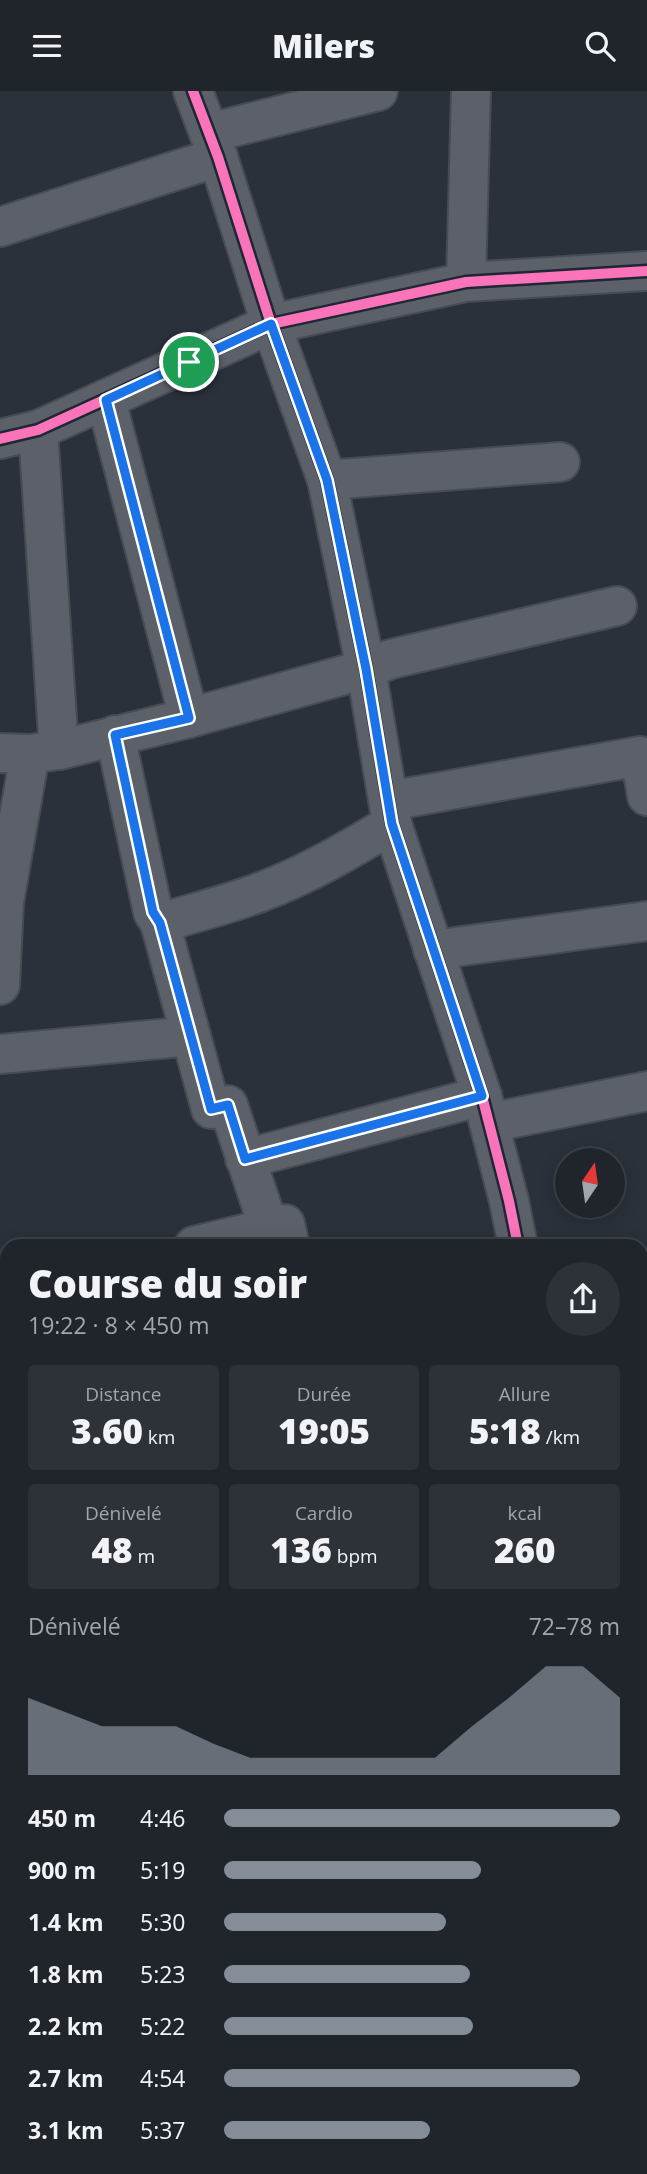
<!DOCTYPE html>
<html lang="fr">
<meta charset="utf-8">
<style>
:root{--surface:#20252c;--page:#2d3138;--text:#f1f3f6;--muted:#a2a5a9;--line:#3d4248;--accent:#858d99}
body{margin:0;font-family:"Open Sans",sans-serif;background:var(--page);color:var(--text);height:100vh;display:flex;flex-direction:column;font-size:26px;white-space:nowrap}
*{box-sizing:border-box;margin:0}
p{font-size:23px;color:var(--muted)}
.icon{flex:none;width:38px;height:38px;fill:none;stroke:currentColor;stroke-width:2;stroke-linecap:round;stroke-linejoin:round}
.map{position:relative;flex:1;overflow:hidden}
.sheet{position:absolute;left:0px;top:1148px;width:648px;height:936px;display:flex;flex-direction:column;background:var(--surface);border-radius:21px 21px 0 0;box-shadow:0 4px 18px #0003,0 0 0 2px var(--line)}
.sheet>*{flex:none}
.needle{width:46px;rotate:13deg}
.controls{position:absolute;left:555px;top:1057px;display:grid;gap:14px}
.controls a{display:grid;place-items:center;width:70px;height:70px;border-radius:50%;background:var(--surface);box-shadow:0 4px 18px #0003,0 0 0 2px var(--line);font-size:35px}
.pin{position:absolute;display:grid;place-items:center;width:60px;height:60px;color:#fff;margin:-30px;border:4px solid #fff;border-radius:50%;box-shadow:0 2px 7px #0007}
.round{display:grid;place-items:center;flex:none;width:74px;height:74px;border-radius:37px;background:var(--page)}
.headline{display:flex;align-items:center;justify-content:space-between;height:119px;padding:0 28px}
h1{font-size:38px;font-weight:800;line-height:52px}
.figures{display:grid;grid-template-columns:repeat(3,1fr);gap:10px;height:119px;padding:7px 28px}
.figures div{display:grid;align-content:center;border-radius:7px;background:var(--page);text-align:center}
.figures b{font-size:35px;font-weight:800}
.figures small{font-size:19px;font-weight:400}
.figures p{font-size:19px}
.chart{height:196px;padding:14px 28px}
.chart p{display:flex;justify-content:space-between}
.chart svg{width:100%;height:126px;margin-top:7px;fill:var(--accent);opacity:.7}
ul{padding:0 28px;list-style:none;font-size:23px}
li{display:grid;grid-template-columns:112px 84px 1fr;align-items:center;height:52px}
li i{height:18px;border-radius:9px;background:var(--accent)}
header{display:flex;justify-content:space-between;align-items:center;height:91px;padding:0 28px;background:var(--surface);font-size:32px;font-weight:800}
.map>svg:first-child{display:block}
</style>
<header><svg class="icon" aria-label="menu" viewBox="0 0 24 24"><path d="M4 6h16M4 12h16M4 18h16"/></svg>Milers<svg class="icon" aria-label="search" viewBox="0 0 24 24"><circle cx="10" cy="10" r="6"/><path d="M15 15l6 6"/></svg></header>
<div class="map">
<svg width="647" height="2083" viewBox="0 0 647 2083">
<rect width="100%" height="100%" fill="#2b313b"/>
<g fill="none" stroke-linecap="round" stroke-linejoin="round">
<defs>
<g id="minor">
<path d="M193 0 218 66 271 233 327 389 366 578 392 733 482 1005 509 1110 518 1155"/>
<path d="M209 42 378 0"/>
<path d="M0 136 218 66"/>
<path d="M466 191 471 0"/>
<path d="M106 309 189 627"/>
<path d="M38 339 59 659"/>
<path d="M0 348 38 339 271 233 466 191 647 180"/>
<path d="M327 389 560 371"/>
<path d="M115 644 153 821 160 832C193 822 226 814 258 802 305 785 349 759 392 733"/>
<path d="M0 662 30 663 59 659 189 627 366 578 391 568 617 515"/>
<path d="M389 710 640 665 647 705"/>
<path d="M160 832 211 1018 228 1014 269 1137"/>
<path d="M433 859 647 830"/>
<path d="M0 894 4 811 30 663"/>
<path d="M0 963 191 945"/>
<path d="M489 1032 647 1000"/>
<path d="M245 1068 482 1005"/>
<path d="M194 1155 285 1133 290 1155"/>
<path d="M0 1198 7 1197"/>
<path d="M640 1294 647 1293"/>
<path d="M3 1454 7 1526"/>
<path d="M640 1575H647"/>
<path d="M0 1653 7 1654"/>
<path d="M640 1697H647"/>
<path d="M640 1932H647"/>
<path d="M397 2077 403 2083"/>
</g>
</defs>
<use href="#minor" stroke="#474c53" stroke-width="42"/>
<use href="#minor" stroke="#5c6068" stroke-width="38"/>
<defs>
<g id="cycleway">
<path d="M193 0 218 66 271 233 327 389 366 578 392 733 482 1005 509 1110 518 1155"/>
<path d="M0 348 38 339 271 233 466 191 647 180"/>
</g>
</defs>
<use href="#cycleway" stroke="#1e2736" stroke-width="15"/>
<use href="#cycleway" stroke="#fb73b8" stroke-width="10"/>
</g>
<g fill="none" stroke-linecap="round" stroke-linejoin="round">
<defs>
<path id="route" d="M271 233 327 389 366 578 392 733 482 1005 245 1068 228 1014 211 1018 160 832 153 821 115 644 189 627 106 309Z"/>
</defs>
<use href="#route" stroke="#fff" stroke-width="14"/>
<use href="#route" stroke="#1a73e8" stroke-width="9"/>
</g>
</svg>
<div class="controls">
<a><svg class="needle" viewBox="-14 -14 28 28"><path d="M0-13l5 13h-10z" fill="#e53935"/><path d="M0 13l5-13h-10z" fill="#a2a5a9"/></svg></a>
</div>
<div class="pin" style="left:189px;top:271px;background:#1e9e55"><svg class="icon" aria-label="arrive" viewBox="0 0 24 24"><path d="M6 21V4h12l-3 4 3 4H6"/></svg></div>
<section class="sheet">
<div class="headline"><div><h1>Course du soir</h1><p>19:22 · 8 × 450 m</p></div><a class="round"><svg class="icon" aria-label="share" viewBox="0 0 24 24"><path d="M12 15V3M7 8l5-5 5 5M5 13v7h14v-7"/></svg></a></div>
<div class="figures">
<div><p>Distance</p><b>3.60<small> km</small></b></div>
<div><p>Durée</p><b>19:05</b></div>
<div><p>Allure</p><b>5:18<small> /km</small></b></div>
</div>
<div class="figures">
<div><p>Dénivelé</p><b>48<small> m</small></b></div>
<div><p>Cardio</p><b>136<small> bpm</small></b></div>
<div><p>kcal</p><b>260</b></div>
</div>
<div class="chart"><p><span>Dénivelé</span>72–78 m</p>
<svg viewBox="0 0 160 44" preserveAspectRatio="none"><path d="M0 44V17L10 22L20 27L30 27L40 27L50 33L60 38L70 38L80 38L90 38L100 38L110 38L120 27L130 17L140 6L150 6L160 17V44z"/></svg>
</div>
<ul>
<li><b>450 m</b>4:46<i style="width:100%"></i></li>
<li><b>900 m</b>5:19<i style="width:65%"></i></li>
<li><b>1.4 km</b>5:30<i style="width:56%"></i></li>
<li><b>1.8 km</b>5:23<i style="width:62%"></i></li>
<li><b>2.2 km</b>5:22<i style="width:63%"></i></li>
<li><b>2.7 km</b>4:54<i style="width:90%"></i></li>
<li><b>3.1 km</b>5:37<i style="width:52%"></i></li>
</ul>
</section>
</div>
